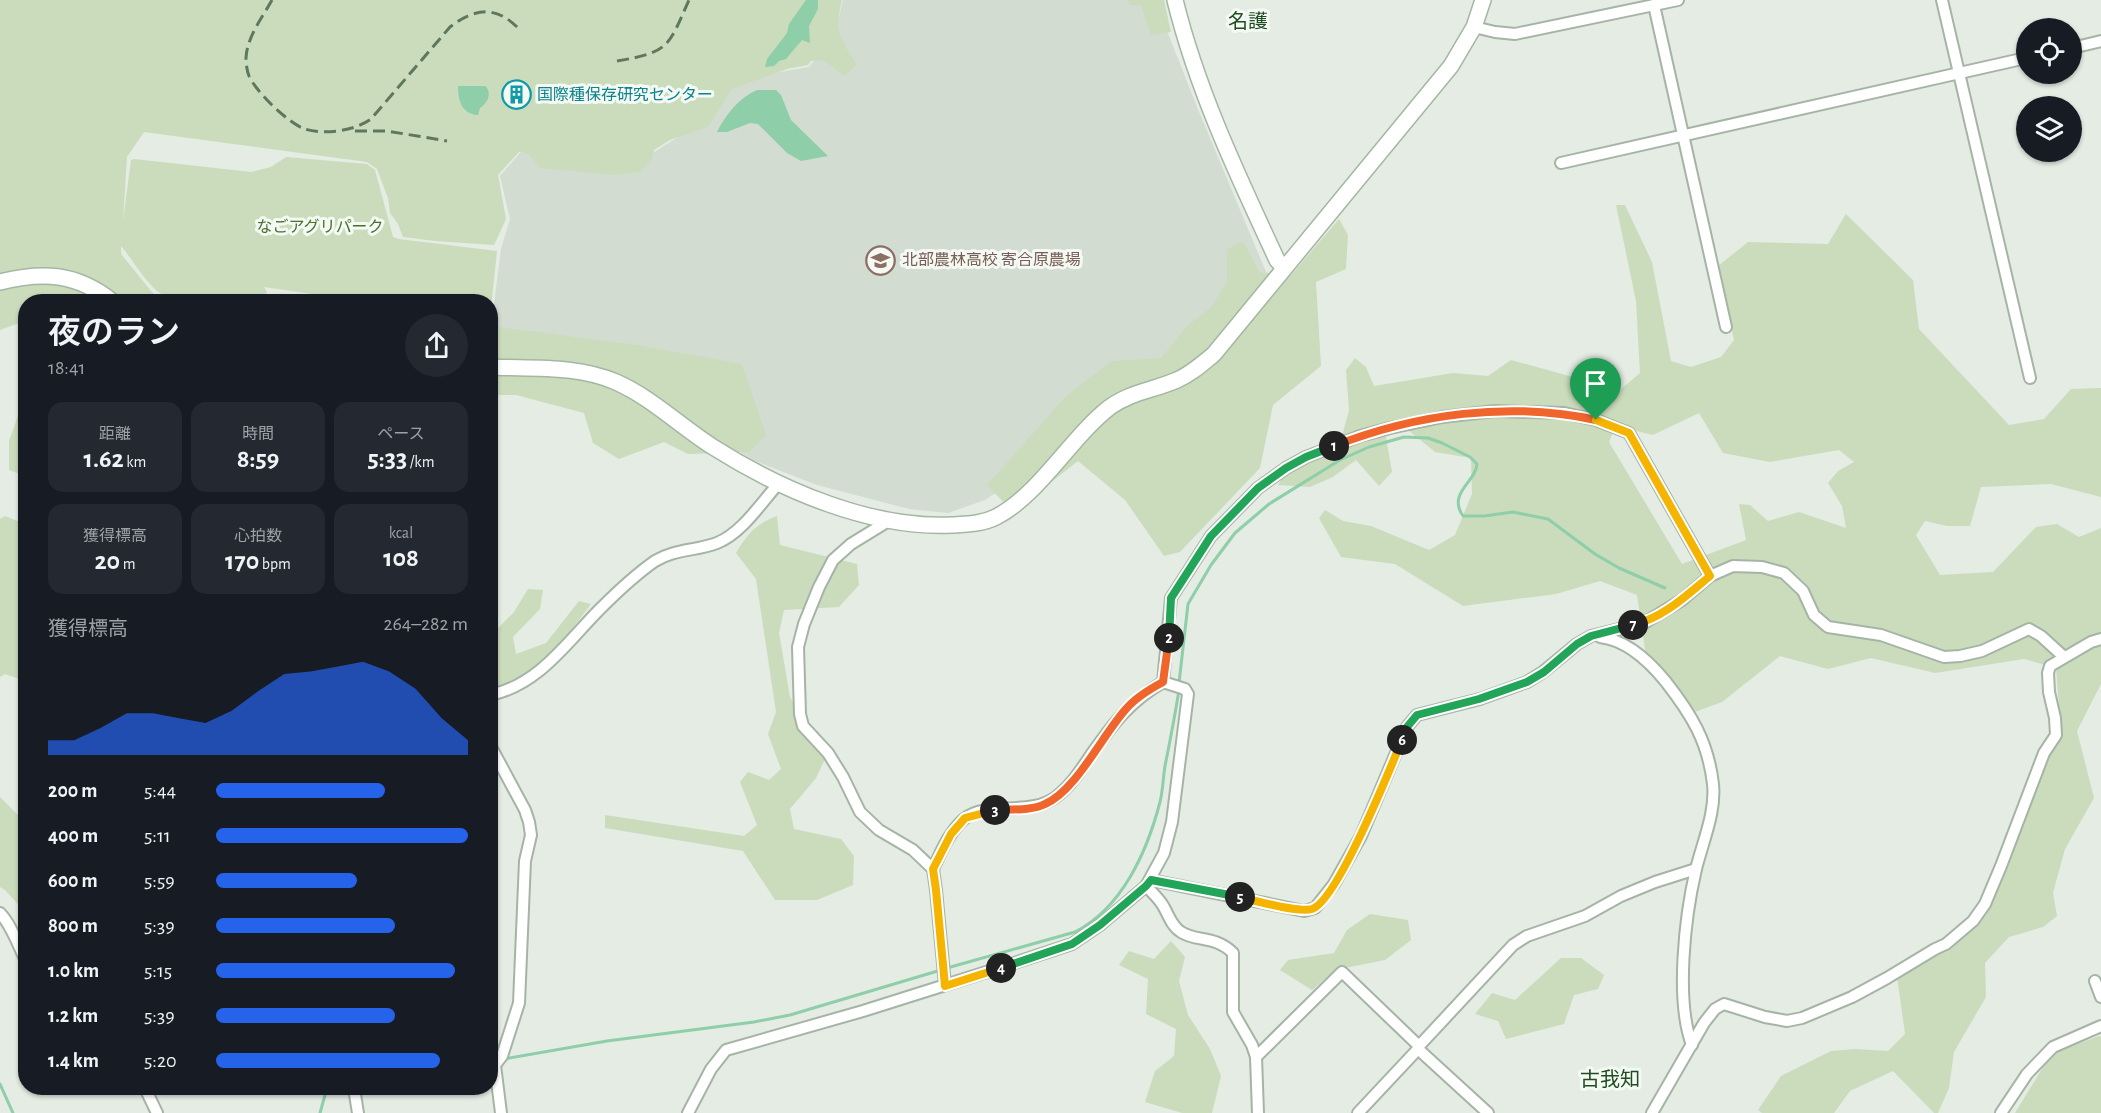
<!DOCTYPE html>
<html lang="ja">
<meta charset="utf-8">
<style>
:root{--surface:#171b24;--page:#242831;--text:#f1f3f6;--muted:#9ea1a6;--accent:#2563eb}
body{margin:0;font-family:"Alegreya Sans","Noto Sans JP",sans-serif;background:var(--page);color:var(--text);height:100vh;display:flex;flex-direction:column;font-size:22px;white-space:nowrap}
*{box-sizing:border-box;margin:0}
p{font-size:20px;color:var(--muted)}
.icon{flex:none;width:33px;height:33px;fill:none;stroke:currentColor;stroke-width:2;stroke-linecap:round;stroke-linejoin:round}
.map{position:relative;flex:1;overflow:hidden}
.side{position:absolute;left:18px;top:294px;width:480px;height:801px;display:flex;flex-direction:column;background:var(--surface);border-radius:24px;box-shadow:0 2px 4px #0004}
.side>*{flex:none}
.buttons{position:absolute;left:2016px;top:18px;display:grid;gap:12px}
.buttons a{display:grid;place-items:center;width:66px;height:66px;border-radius:50%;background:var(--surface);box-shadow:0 2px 4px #0004;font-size:30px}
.pin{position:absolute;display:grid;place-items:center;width:51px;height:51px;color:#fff;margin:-62px -26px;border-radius:50% 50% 50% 0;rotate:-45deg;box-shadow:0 0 6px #0007}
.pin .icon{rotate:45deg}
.km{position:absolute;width:30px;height:30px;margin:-15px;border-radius:50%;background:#222;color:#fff;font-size:16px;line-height:30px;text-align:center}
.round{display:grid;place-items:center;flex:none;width:63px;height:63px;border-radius:32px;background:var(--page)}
.overview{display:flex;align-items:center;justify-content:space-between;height:102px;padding:0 30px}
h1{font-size:33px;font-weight:600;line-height:45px}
.figures{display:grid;grid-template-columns:repeat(3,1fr);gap:9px;height:102px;padding:6px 30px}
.figures div{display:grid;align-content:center;border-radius:15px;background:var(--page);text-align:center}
.figures b{font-size:26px;font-weight:600}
.figures small{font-size:16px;font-weight:400}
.figures p{font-size:16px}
.chart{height:168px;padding:12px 30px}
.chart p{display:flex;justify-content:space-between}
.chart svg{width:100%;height:108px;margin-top:6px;fill:var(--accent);opacity:.7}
ul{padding:0 30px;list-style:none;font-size:20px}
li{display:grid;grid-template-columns:96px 72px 1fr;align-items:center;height:45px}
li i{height:15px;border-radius:8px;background:var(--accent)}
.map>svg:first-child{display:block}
</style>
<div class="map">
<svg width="2101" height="1113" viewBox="0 0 2101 1113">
<rect width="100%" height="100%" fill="#e4ece3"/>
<path fill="#d3dcd1" d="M843 0H1157L1158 8 1197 107 1266 272 1256 295 1022 475 985 500 948 513 909 509 817 485 755 461 704 430 491 328 501 249 510 219 500 176 527 145 632 166 686 132 709 96 744 78 809 67 835 34Z"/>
<g fill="#cbdcbd" fill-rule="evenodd">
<path d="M0 0H842C834 34 840 36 857 65L844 76 823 60 811 61 808 65 787 69 732 89 708 127 670 140 654 150 652 160 640 172 615 175 540 168 528 153 519 152 498 175 506 219 494 245 435 241 403 237 398 224 390 213 388 198 377 169 367 162 144 132 127 157 123 221 131 160 134 159 251 172 271 167 286 157 367 164 375 170 393 237 399 239 497 251 491 308 490 302 341 301 333 297 264 287 267 292 259 301C238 301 172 304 157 291 143 279 133 260 121 246V254L156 297 166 301 26 302 25 321 0 330Z"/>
<path d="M1128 0H1164L1171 32 1151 35 1141 5H1130Z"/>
<path d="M1616 205H1625L1652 262 1671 361 1691 367 1721 357 1734 340 1718 266 1748 242 1828 244 1846 214 1913 280 1919 329 2009 425 2044 419 2071 389 2101 388V497L2051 484 1981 487 1970 526H1947L1925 521 1916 535 1940 575 1993 572 2036 527 2057 524 2079 537 2101 528V684L2077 731 2094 798 2065 849 2053 893 2057 916 2043 927 2009 937 1985 963 1986 997 1954 1052 1949 1088 1938 1113H1934L1893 1071 1850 1091 1834 1113H1762L1758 1110 1781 1076 1831 1051 1855 1049 1888 1051 1905 1034 1897 976 1905 961 1951 949 1986 915 1997 873 2035 775 2061 733 2056 668 2024 659 1935 673 1871 658 1828 669 1780 656 1722 702 1692 713 1647 663 1637 595 1600 581 1556 594 1463 606 1395 564 1341 557 1319 518 1325 510 1343 521 1371 526 1429 550 1455 535 1472 494 1471 458 1435 452 1402 425 1386 437 1392 472 1379 486 1356 460 1333 477 1310 487 1278 485 1287 470 1339 447 1349 410 1346 370 1355 358 1366 367 1374 386 1453 373 1488 376 1511 360 1620 390 1640 373 1636 301ZM1699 413 1723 453 1770 462 1839 450 1854 462 1838 471 1828 483 1842 506 1846 528 1799 512 1768 521 1750 505 1739 504 1746 540 1682 564 1609 442 1616 426 1653 435Z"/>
<path d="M1339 219 1348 235 1346 269 1316 282 1321 366 1273 405 1260 468 1180 552 1164 556 1125 500 1078 461 1013 512 987 485 1066 396 1111 361 1161 358 1187 326 1211 307 1227 282V249L1243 241 1259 272 1291 275Z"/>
<path d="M491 326 638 345 742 364 766 435 750 452 688 454 664 442 619 459 593 443 584 413 516 395H491Z"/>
<path d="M24 399H25V476L9 470V441Z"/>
<path d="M5 516 25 524V681L5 674 0 677V519Z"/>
<path d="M777 516 780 545 857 564 859 585 839 607 784 610 779 633 790 697 825 759 816 778 790 809 794 829 841 839 854 856 853 885 817 900H775L743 851 605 828V815L744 836 757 825 740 782 748 772 769 780 781 769 768 734 776 712 756 579 736 553C748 533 756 524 777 516Z"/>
<path d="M528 589 543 590 540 609 513 637 516 654 546 643 579 601 591 604 551 657 511 686 491 688V635L514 612Z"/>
<path d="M0 797 25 822V912L5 890 0 887Z"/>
<path d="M1370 914 1408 920 1411 940 1385 960 1335 970 1312 990 1280 970 1288 960 1334 953 1347 930Z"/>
<path d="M1171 941 1185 957 1179 981 1188 1015 1210 1049 1221 1076 1212 1113H1182L1145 1102 1155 1071 1174 1056 1176 1029 1146 1014 1148 979 1119 965 1129 951 1154 959Z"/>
<path d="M1561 958H1581L1604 975 1598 989 1574 995 1564 1024 1506 1039 1498 1021 1475 1014 1492 993 1515 1000Z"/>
<path d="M2099 1036 2101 1037V1113H2015L2051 1054Z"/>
</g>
<g fill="#8ecea9">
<path d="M806 0H818V9L809 26 810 43 802 40 786 59 779 61 774 66 765 67 767 59 787 33 789 24Z"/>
<path d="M458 86H485C493 93 487 104 480 108L478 115C462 114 458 101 458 86Z"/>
<path d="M757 90H776L781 95 791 120 828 156 801 161 787 153 758 124 750 123 727 132H717C726 114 739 98 757 90Z"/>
</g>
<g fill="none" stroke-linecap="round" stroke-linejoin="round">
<g stroke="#8ecea9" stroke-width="3">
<path d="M1179 683 1188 604 1211 565 1235 533 1269 504 1340 460 1369 447 1404 437 1428 438 1442 443 1470 457 1477 464C1476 482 1447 493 1463 516H1484L1513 512 1548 519 1595 554 1619 568 1665 588"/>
<path d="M947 968 1075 932C1122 908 1147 852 1160 802 1163 790 1163 778 1165 766 1170 741 1175 715 1179 690"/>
<path d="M504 1059 607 1041 754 1022 790 1015 941 970"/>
<path d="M0 1084 13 1113"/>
<path d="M320 1113 327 1088"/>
</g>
<defs>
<g id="street">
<path d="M1942 0 2030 378"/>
<path d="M1654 5 1726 327"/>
<path d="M1474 27 1495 32 1515 34 1678 0"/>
<path d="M2072 48 2101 41"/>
<path d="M1561 163 2026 58"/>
<path d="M890 520 851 544 833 560 819 587 804 624 798 647 800 714 803 726 828 753 843 777 860 812 879 830 913 850 933 869 936 890 945 985"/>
<path d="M1600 637C1627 640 1649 661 1666 682 1691 714 1708 741 1713 784 1716 812 1703 841 1696 869 1685 916 1675 1000 1692 1045"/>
<path d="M1163 682 1171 598 1211 536 1258 488 1286 468 1306 457 1360 436 1390 428 1442 417 1495 411 1564 413 1596 420 1629 433 1710 576"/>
<path d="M490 695C539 685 567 642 600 609 617 592 635 575 655 561 674 549 696 551 717 543 742 533 761 503 779 483"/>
<path d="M490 745 525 810 529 822 531 835 525 861 519 1003 502 1056 495 1065 501 1113"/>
<path d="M1151 880 1304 911 1315 908 1334 884 1361 836 1407 727 1417 715 1480 699 1527 682 1543 672 1577 644 1591 636 1644 623 1682 600 1710 576 1733 566 1762 567 1784 573 1803 591 1814 615 1828 627 1881 635 1944 657 1960 656 1982 651 2029 629 2041 636 2064 657"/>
<path d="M1146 886C1152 892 1158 898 1162 904 1168 913 1171 926 1181 932 1196 942 1215 935 1233 953V1012L1252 1045 1256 1057 1258 1113"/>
<path d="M0 913C12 926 18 945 26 961"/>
<path d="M2095 981 2101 997"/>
<path d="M1418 1049 1488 1113"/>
<path d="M1256 1057 1342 972 1419 1046"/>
<path d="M145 1088 157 1113"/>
<path d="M354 1088 358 1113"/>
<path d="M688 1113 711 1069 726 1050 863 1011 993 970 1072 944 1100 925 1146 886 1164 853 1172 822 1188 694 1185 689 1163 682C1131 701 1115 721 1093 752 1082 768 1072 785 1056 797 1029 817 988 800 964 819 949 832 941 852 933 869"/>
<path d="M1358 1113 1418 1049 1419 1046 1513 945 1527 936 1585 916 1621 896 1655 882 1696 869"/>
<path d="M1652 1113 1704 1023 1715 1009 1724 1004 1765 1017 1787 1021 1802 1018 1852 997 1887 978 1935 949 1946 944 1973 921 1985 904 2001 866 2044 753 2056 735 2055 718 2049 692 2048 673 2050 666 2091 642 2101 639"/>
<path d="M2001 1113 2027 1074 2053 1047 2101 1026"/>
</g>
<g id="secondary">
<path d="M1175 0C1197 90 1238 176 1277 260L1284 268"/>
<path d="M0 282C43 271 77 273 113 302"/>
<path d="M490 367C532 369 577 365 616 382 652 398 680 426 713 447 781 490 871 529 952 525 967 524 982 524 996 517 1039 495 1071 437 1110 407 1131 392 1154 390 1177 380 1191 374 1202 364 1214 354L1451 66 1474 27 1483 0"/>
</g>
</defs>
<use href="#street" stroke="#a6b4a6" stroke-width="14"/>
<use href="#secondary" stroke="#a4b7a2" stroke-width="18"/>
<use href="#street" stroke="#fff" stroke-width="10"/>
<use href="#secondary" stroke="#fff" stroke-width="15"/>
<g stroke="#5e785e" stroke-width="3" stroke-dasharray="12 6" stroke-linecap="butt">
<path d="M272 0C262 18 247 37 246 58 246 64 247 71 249 76 256 92 289 124 305 129 324 135 355 131 371 119L450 27C475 8 496 5 519 29"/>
<path d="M617 61C670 52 668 47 689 0"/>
<path d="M355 131H387L447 141"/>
</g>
</g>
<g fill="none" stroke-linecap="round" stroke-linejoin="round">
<defs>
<path id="split-1" d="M1334 446C1416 414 1509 401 1596 420"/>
<path id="split-2" d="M1169 638 1171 598 1211 536 1258 488 1286 468 1306 457 1334 446"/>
<path id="split-3" d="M995 810C1010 809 1031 811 1045 804 1076 791 1103 734 1126 709 1136 697 1150 689 1163 682L1169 638"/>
<path id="split-4" d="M995 810 965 818 951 834 933 869 936 890 945 986 1001 968"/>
<path id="split-5" d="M1001 968 1072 944 1100 925 1146 886 1151 880 1240 897"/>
<path id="split-6" d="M1240 897C1256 901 1298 913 1312 909 1337 901 1390 769 1402 740"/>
<path id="split-7" d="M1402 740 1407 727 1417 715 1479 699 1527 682 1544 672 1577 644 1591 636 1633 625"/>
<path id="split-8" d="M1596 420 1629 433 1710 576C1687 595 1663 618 1633 625"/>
</defs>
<use href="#split-1" stroke="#fff" stroke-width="12"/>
<use href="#split-2" stroke="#fff" stroke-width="12"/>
<use href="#split-3" stroke="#fff" stroke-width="12"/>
<use href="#split-4" stroke="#fff" stroke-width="12"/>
<use href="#split-5" stroke="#fff" stroke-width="12"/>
<use href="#split-6" stroke="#fff" stroke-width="12"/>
<use href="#split-7" stroke="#fff" stroke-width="12"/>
<use href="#split-8" stroke="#fff" stroke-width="12"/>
<use href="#split-1" stroke="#f0652b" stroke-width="8"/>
<use href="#split-2" stroke="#22a559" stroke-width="8"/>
<use href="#split-3" stroke="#f0652b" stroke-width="8"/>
<use href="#split-4" stroke="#f5b400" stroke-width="8"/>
<use href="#split-5" stroke="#22a559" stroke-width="8"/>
<use href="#split-6" stroke="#f5b400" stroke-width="8"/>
<use href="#split-7" stroke="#22a559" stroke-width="8"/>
<use href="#split-8" stroke="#f5b400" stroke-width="8"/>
</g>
<defs>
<symbol id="building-ring" viewBox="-11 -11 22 22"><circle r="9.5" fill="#f4f9f3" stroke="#0f9aa8" stroke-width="1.5"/><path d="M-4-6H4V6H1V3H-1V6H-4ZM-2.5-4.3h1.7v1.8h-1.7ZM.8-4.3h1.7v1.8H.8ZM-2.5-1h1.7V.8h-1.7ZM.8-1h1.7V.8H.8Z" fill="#0f9aa8"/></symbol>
<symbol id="school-ring" viewBox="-11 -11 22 22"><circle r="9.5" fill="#f4f9f3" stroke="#8d6e63" stroke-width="1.5"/><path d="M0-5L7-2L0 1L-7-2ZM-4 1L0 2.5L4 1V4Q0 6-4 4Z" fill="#8d6e63"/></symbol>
</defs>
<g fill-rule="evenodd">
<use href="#building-ring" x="500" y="78" width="33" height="33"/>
<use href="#school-ring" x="864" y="244" width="33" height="33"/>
</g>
<g text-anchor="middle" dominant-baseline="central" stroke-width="6" stroke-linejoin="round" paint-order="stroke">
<g font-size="16" fill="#0d838f" stroke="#f4f9f3" text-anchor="start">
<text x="537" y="95">国際種保存研究センター</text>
</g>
<g font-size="16" fill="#46712f" stroke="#f4f9f3">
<text x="320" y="227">なごアグリパーク</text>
</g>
<g font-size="16" fill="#785e54" stroke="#f4f9f3" text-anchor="start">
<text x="902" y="260">北部農林高校 寄合原農場</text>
</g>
<g font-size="20" fill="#204d21" stroke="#f4f9f3">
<text x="1248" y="22">名護</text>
<text x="1610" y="1080">古我知</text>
</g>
</g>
</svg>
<div class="buttons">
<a><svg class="icon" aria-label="locate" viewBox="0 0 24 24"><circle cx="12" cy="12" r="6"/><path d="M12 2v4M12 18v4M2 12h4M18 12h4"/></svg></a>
<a><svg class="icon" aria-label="layers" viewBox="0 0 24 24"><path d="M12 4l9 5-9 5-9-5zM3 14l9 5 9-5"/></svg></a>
</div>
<div class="pin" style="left:1596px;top:420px;background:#1e9e55"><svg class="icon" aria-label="arrive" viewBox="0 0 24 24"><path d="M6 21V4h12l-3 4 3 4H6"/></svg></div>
<b class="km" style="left:1334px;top:446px">1</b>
<b class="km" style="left:1169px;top:638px">2</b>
<b class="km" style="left:995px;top:810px">3</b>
<b class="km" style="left:1001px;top:968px">4</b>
<b class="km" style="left:1240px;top:897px">5</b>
<b class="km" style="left:1402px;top:740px">6</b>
<b class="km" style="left:1633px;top:625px">7</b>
<section class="side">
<div class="overview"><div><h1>夜のラン</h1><p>18:41</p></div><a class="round"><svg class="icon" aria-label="share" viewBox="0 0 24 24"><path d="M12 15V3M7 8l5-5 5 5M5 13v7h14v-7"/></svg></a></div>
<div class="figures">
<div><p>距離</p><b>1.62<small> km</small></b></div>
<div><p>時間</p><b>8:59</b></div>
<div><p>ペース</p><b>5:33<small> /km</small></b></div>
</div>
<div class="figures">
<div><p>獲得標高</p><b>20<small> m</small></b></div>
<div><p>心拍数</p><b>170<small> bpm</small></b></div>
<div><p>kcal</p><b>108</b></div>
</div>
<div class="chart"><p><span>獲得標高</span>264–282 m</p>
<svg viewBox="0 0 160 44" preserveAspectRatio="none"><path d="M0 44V38L10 38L20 33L30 27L40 27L50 29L60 31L70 26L80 18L90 11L100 10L110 8L120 6L130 10L140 17L150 29L160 38V44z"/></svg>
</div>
<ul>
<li><b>200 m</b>5:44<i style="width:67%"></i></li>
<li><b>400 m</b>5:11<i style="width:100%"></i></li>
<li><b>600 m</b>5:59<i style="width:56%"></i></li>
<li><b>800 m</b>5:39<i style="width:71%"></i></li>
<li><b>1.0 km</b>5:15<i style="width:95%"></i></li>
<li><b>1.2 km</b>5:39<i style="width:71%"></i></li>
<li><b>1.4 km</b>5:20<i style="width:89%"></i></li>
</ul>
</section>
</div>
